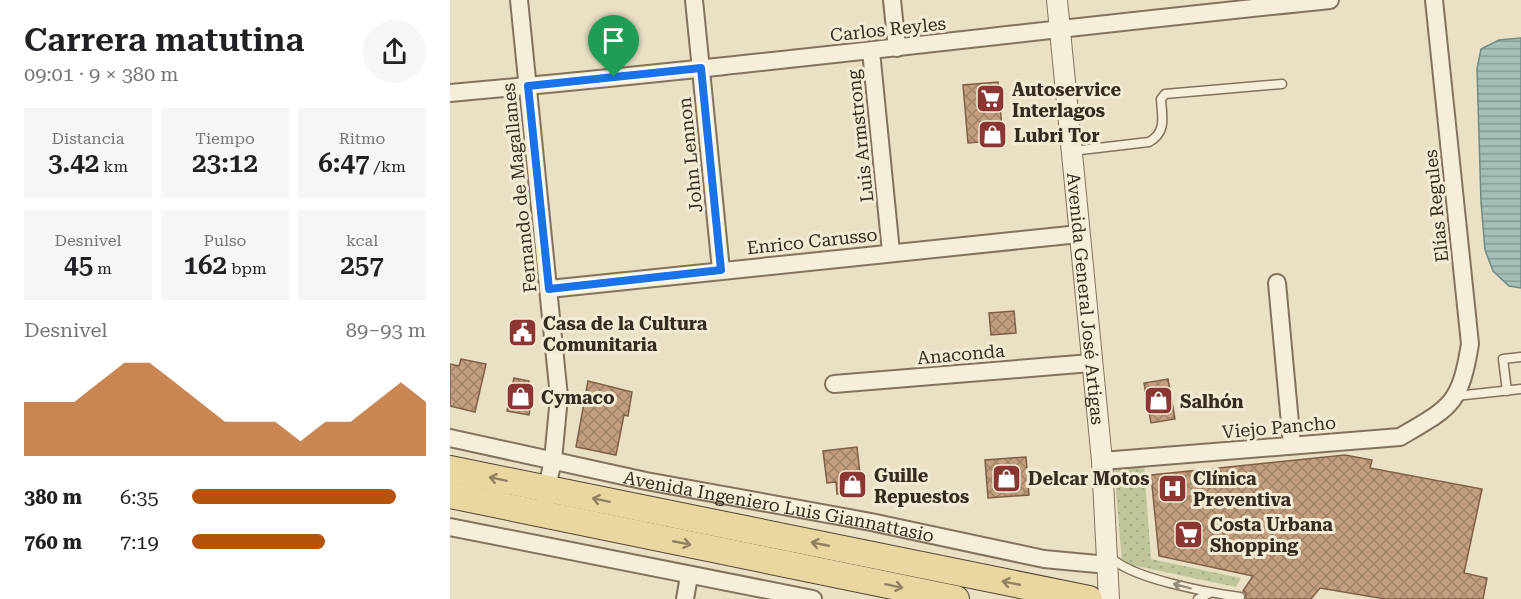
<!DOCTYPE html>
<html lang="es">
<meta charset="utf-8">
<style>
:root{--surface:#fff;--page:#f6f6f6;--text:#202124;--muted:#757577;--accent:#b45309}
body{margin:0;font-family:"Roboto Serif",serif;background:var(--page);color:var(--text);height:100vh;display:flex;flex-direction:column;font-size:22px;white-space:nowrap}
*{box-sizing:border-box;margin:0}
p{font-size:20px;color:var(--muted)}
.icon{flex:none;width:33px;height:33px;fill:none;stroke:currentColor;stroke-width:2;stroke-linecap:round;stroke-linejoin:round}
.map{position:relative;flex:1;overflow:hidden}
.panel{display:flex;flex-direction:column;background:var(--surface);width:450px}
.panel>*{flex:none}
.pin{position:absolute;display:grid;place-items:center;width:51px;height:51px;color:#fff;margin:-62px -26px;border-radius:50% 50% 50% 0;rotate:-45deg;box-shadow:0 0 6px #0007}
.pin .icon{rotate:45deg}
.round{display:grid;place-items:center;flex:none;width:63px;height:63px;border-radius:32px;background:var(--page)}
.summary{display:flex;align-items:center;justify-content:space-between;height:102px;padding:0 24px}
h1{font-size:33px;font-weight:600;line-height:45px}
.metrics{display:grid;grid-template-columns:repeat(3,1fr);gap:9px;height:102px;padding:6px 24px}
.metrics div{display:grid;align-content:center;border-radius:0px;background:var(--page);text-align:center}
.metrics b{font-size:26px;font-weight:600}
.metrics small{font-size:16px;font-weight:400}
.metrics p{font-size:16px}
.chart{height:168px;padding:12px 24px}
.chart p{display:flex;justify-content:space-between}
.chart svg{width:100%;height:108px;margin-top:6px;fill:var(--accent);opacity:.7}
ul{padding:0 24px;list-style:none;font-size:20px}
li{display:grid;grid-template-columns:96px 72px 1fr;align-items:center;height:45px}
li i{height:15px;border-radius:8px;background:var(--accent)}
main{display:flex;flex:1;min-height:0}
.map>svg:first-child{display:block}
</style>
<main>
<section class="panel">
<div class="summary"><div><h1>Carrera matutina</h1><p>09:01 · 9 × 380 m</p></div><a class="round"><svg class="icon" aria-label="share" viewBox="0 0 24 24"><path d="M12 15V3M7 8l5-5 5 5M5 13v7h14v-7"/></svg></a></div>
<div class="metrics">
<div><p>Distancia</p><b>3.42<small> km</small></b></div>
<div><p>Tiempo</p><b>23:12</b></div>
<div><p>Ritmo</p><b>6:47<small> /km</small></b></div>
</div>
<div class="metrics">
<div><p>Desnivel</p><b>45<small> m</small></b></div>
<div><p>Pulso</p><b>162<small> bpm</small></b></div>
<div><p>kcal</p><b>257</b></div>
</div>
<div class="chart"><p><span>Desnivel</span>89–93 m</p>
<svg viewBox="0 0 160 44" preserveAspectRatio="none"><path d="M0 44V22L10 22L20 22L30 14L40 6L50 6L60 14L70 22L80 30L90 30L100 30L110 38L120 30L130 30L140 22L150 14L160 22V44z"/></svg>
</div>
<ul>
<li><b>380 m</b>6:35<i style="width:87%"></i></li>
<li><b>760 m</b>7:19<i style="width:57%"></i></li>
</ul>
</section>
<div class="map">
<svg width="1071" height="599" viewBox="0 0 1071 599">
<defs>
<pattern id="park-dots" width="8" height="8" patternUnits="userSpaceOnUse" patternTransform="scale(1.5)"><rect width="8" height="8" fill="#bfc79a"/><path d="M2 2h.1M6 6h.1" fill="none" stroke="#a5ab84" stroke-width="1.8" stroke-linecap="round"/></pattern>
<pattern id="water-rules" width="6" height="5" patternUnits="userSpaceOnUse" patternTransform="scale(1.5)"><rect width="6" height="5" fill="#a6beb8"/><path d="M0 2.5h6" fill="none" stroke="#889b95"/></pattern>
<pattern id="building-cross-hatch" width="8" height="8" patternUnits="userSpaceOnUse" patternTransform="scale(1.5)"><rect width="8" height="8" fill="#c49f7f"/><path d="M0 0l8 8M0 8l8-8" fill="none" stroke="#a08267"/></pattern>
</defs>
<rect width="100%" height="100%" fill="#eae1c5"/>
<path fill="url(#park-dots)" d="M694 464 701 559 791 578 786 587 672 563 664 467Z"/>
<path fill="url(#water-rules)" stroke="#6e8b85" stroke-width="1.5" d="M1071 38V288L1059 286 1043 271 1035 250 1031 202 1027 69 1031 49 1049 40Z"/>
<g fill="url(#building-cross-hatch)" stroke="#805f45" stroke-width="1.5">
<path d="M548 82 553 140 518 143 513 85Z"/>
<path d="M564 311 566 333 541 335 539 313Z"/>
<path d="M11 359 36 364 25 412 0 406V364L9 366Z"/>
<path d="M64 378 79 381 77 396 82 397 79 415 57 411Z"/>
<path d="M718 379 725 419 701 423 694 383Z"/>
<path d="M138 381 182 392 178 416 174 415 166 455 126 447Z"/>
<path d="M407 447 412 491 387 494 386 482 377 483 373 451Z"/>
<path d="M895 455 922 460 920 468 1032 489 1014 573 1037 578 1033 599H935L870 588 861 599H796V594L793 591 803 576 709 556 701 475Z"/>
<path d="M576 457 579 495 538 498 535 460Z"/>
</g>
<g fill="none" stroke-linecap="round" stroke-linejoin="round">
<defs>
<g id="service">
<path d="M622 151 699 142C717 132 712 117 711 99L715 94 832 84"/>
<path d="M1057 391 1053 359 1071 357"/>
<path d="M1006 396 1071 389"/>
<path d="M660 556C677 578 761 593 790 597"/>
<path d="M748 599 760 593"/>
</g>
<g id="minor">
<path d="M69 0 109 397 103 460 95 497"/>
<path d="M244 0 271 270"/>
<path d="M442 0 447 48"/>
<path d="M421 51 441 252"/>
<path d="M0 93C294 67 587 30 880 0"/>
<path d="M827 283 842 445"/>
<path d="M99 289 629 234"/>
<path d="M384 384 641 363"/>
<path id="s1" d="M0 438 196 481 421 522 594 559 658 565"/>
<path d="M652 461 950 437C1001 407 1010 405 1020 344L984 0"/>
<path d="M0 527 363 599"/>
<path d="M235 599 239 576"/>
</g>
<g id="tertiary">
<path id="s2" d="M607 0 652 461 659 599"/>
</g>
<g id="primary">
<path d="M0 469 639 599"/>
<path d="M0 495 506 599"/>
</g>
</defs>
<use href="#service" stroke="#83735d" stroke-width="11"/>
<use href="#minor" stroke="#83735d" stroke-width="20"/>
<use href="#tertiary" stroke="#83735d" stroke-width="22"/>
<use href="#primary" stroke="#514231" stroke-width="28"/>
<use href="#service" stroke="#f5eed8" stroke-width="8"/>
<use href="#minor" stroke="#f5eed8" stroke-width="16"/>
<use href="#tertiary" stroke="#f5eed8" stroke-width="20"/>
<use href="#primary" stroke="#ead6a0" stroke-width="26"/>
</g>
<defs><path id="oneway-shaft" d="M-6 0H5M1.5-3L5.5 0L1.5 3" fill="none" stroke-width="1.6" stroke-linecap="round" stroke-linejoin="round" transform="scale(1.5)"/></defs>
<g stroke="#908060">
<use href="#oneway-shaft" transform="translate(48 479) rotate(-168)"/>
<use href="#oneway-shaft" transform="translate(151 500) rotate(-168)"/>
<use href="#oneway-shaft" transform="translate(232 543) rotate(11)"/>
<use href="#oneway-shaft" transform="translate(370 544) rotate(-169)"/>
<use href="#oneway-shaft" transform="translate(561 583) rotate(-169)"/>
<use href="#oneway-shaft" transform="translate(444 586) rotate(12)"/>
</g>
<use stroke="#958c7c" href="#oneway-shaft" transform="translate(732 586) rotate(-165)"/>
<g fill="none" stroke-linecap="round" stroke-linejoin="round">
<defs>
<path id="route" d="M251 68 271 270 99 289 78 86Z"/>
</defs>
<use href="#route" stroke="#fff" stroke-width="12"/>
<use href="#route" stroke="#1a73e8" stroke-width="8"/>
</g>
<defs>
<symbol id="supermarket-square" viewBox="-11 -11 22 22"><rect x="-9" y="-9" width="18" height="18" rx="4" fill="#8c3633" stroke="#f2ebd4"/><path d="M-6-5.5h2.5l.6 2H6L4.5 2H-2.5L-4.4-4H-6ZM-1.5 3.2a1.3 1.3 0 1 0 .1 0ZM3 3.2a1.3 1.3 0 1 0 .1 0Z" fill="#fff"/></symbol>
<symbol id="shop-square" viewBox="-11 -11 22 22"><rect x="-9" y="-9" width="18" height="18" rx="4" fill="#8c3633" stroke="#f2ebd4"/><path d="M-5-2.5h2.3a2.7 3.5 0 0 1 5.4 0H5L5.5 6h-11ZM-1.5-2.5h3a1.5 2.3 0 0 0-3 0Z" fill="#fff"/></symbol>
<symbol id="civic-square" viewBox="-11 -11 22 22"><rect x="-9" y="-9" width="18" height="18" rx="4" fill="#8c3633" stroke="#f2ebd4"/><path d="M-.6-6.5H3V-4.5H.6V-3L4-1V1h2V6H-6V1h2V-1L-.6-3ZM-1.2 2.5V6h2.4V2.5Z" fill="#fff"/></symbol>
<symbol id="hospital-square" viewBox="-11 -11 22 22"><rect x="-9" y="-9" width="18" height="18" rx="4" fill="#8c3633" stroke="#f2ebd4"/><path d="M-5-5h3v3.5h4V-5h3V5h-3V1.5h-4V5h-3Z" fill="#fff"/></symbol>
</defs>
<g fill-rule="evenodd">
<use href="#supermarket-square" x="524" y="82" width="33" height="33"/>
<use href="#shop-square" x="526" y="118" width="33" height="33"/>
<use href="#civic-square" x="56" y="316" width="33" height="33"/>
<use href="#shop-square" x="54" y="380" width="33" height="33"/>
<use href="#shop-square" x="692" y="384" width="33" height="33"/>
<use href="#shop-square" x="540" y="462" width="33" height="33"/>
<use href="#shop-square" x="386" y="468" width="33" height="33"/>
<use href="#hospital-square" x="706" y="472" width="33" height="33"/>
<use href="#supermarket-square" x="722" y="518" width="33" height="33"/>
</g>
<g text-anchor="middle" dominant-baseline="central" stroke-width="6" stroke-linejoin="round" paint-order="stroke">
<g font-size="18" fill="#352b1f" stroke="#f2ebd4">
<text transform="translate(438 29) rotate(-6)">Carlos Reyles</text>
<text transform="translate(410 136) rotate(-96)">Luis Armstrong</text>
<text transform="translate(240 155) rotate(-96)">John Lennon</text>
<text transform="translate(69 188) rotate(-96)">Fernando de Magallanes</text>
<text transform="translate(986 206) rotate(-96)">Elías Regules</text>
<text transform="translate(362 241) rotate(-6)">Enrico Carusso</text>
<text stroke="none"><textPath href="#s2" startOffset="300">Avenida General José Artigas</textPath></text>
<text transform="translate(511 354) rotate(-5)">Anaconda</text>
<text transform="translate(829 427) rotate(-5)">Viejo Pancho</text>
<text stroke="none"><textPath href="#s1" startOffset="336">Avenida Ingeniero Luis Giannattasio</textPath></text>
</g>
<g font-size="18" font-weight="bold" fill="#352b1f" stroke="#f2ebd4" text-anchor="start">
<text x="562" y="89">Autoservice<tspan x="562" dy="21">Interlagos</tspan></text>
<text x="564" y="135">Lubri Tor</text>
<text x="93" y="323">Casa de la Cultura<tspan x="93" dy="21">Comunitaria</tspan></text>
<text x="91" y="397">Cymaco</text>
<text x="730" y="401">Salhón</text>
<text x="424" y="475">Guille<tspan x="424" dy="21">Repuestos</tspan></text>
<text x="578" y="478">Delcar Motos</text>
<text x="743" y="478">Clínica<tspan x="743" dy="21">Preventiva</tspan></text>
<text x="760" y="524">Costa Urbana<tspan x="760" dy="21">Shopping</tspan></text>
</g>
</g>
</svg>
<div class="pin" style="left:164px;top:77px;background:#1e9e55"><svg class="icon" aria-label="arrive" viewBox="0 0 24 24"><path d="M6 21V4h12l-3 4 3 4H6"/></svg></div>
</div>
</main>
